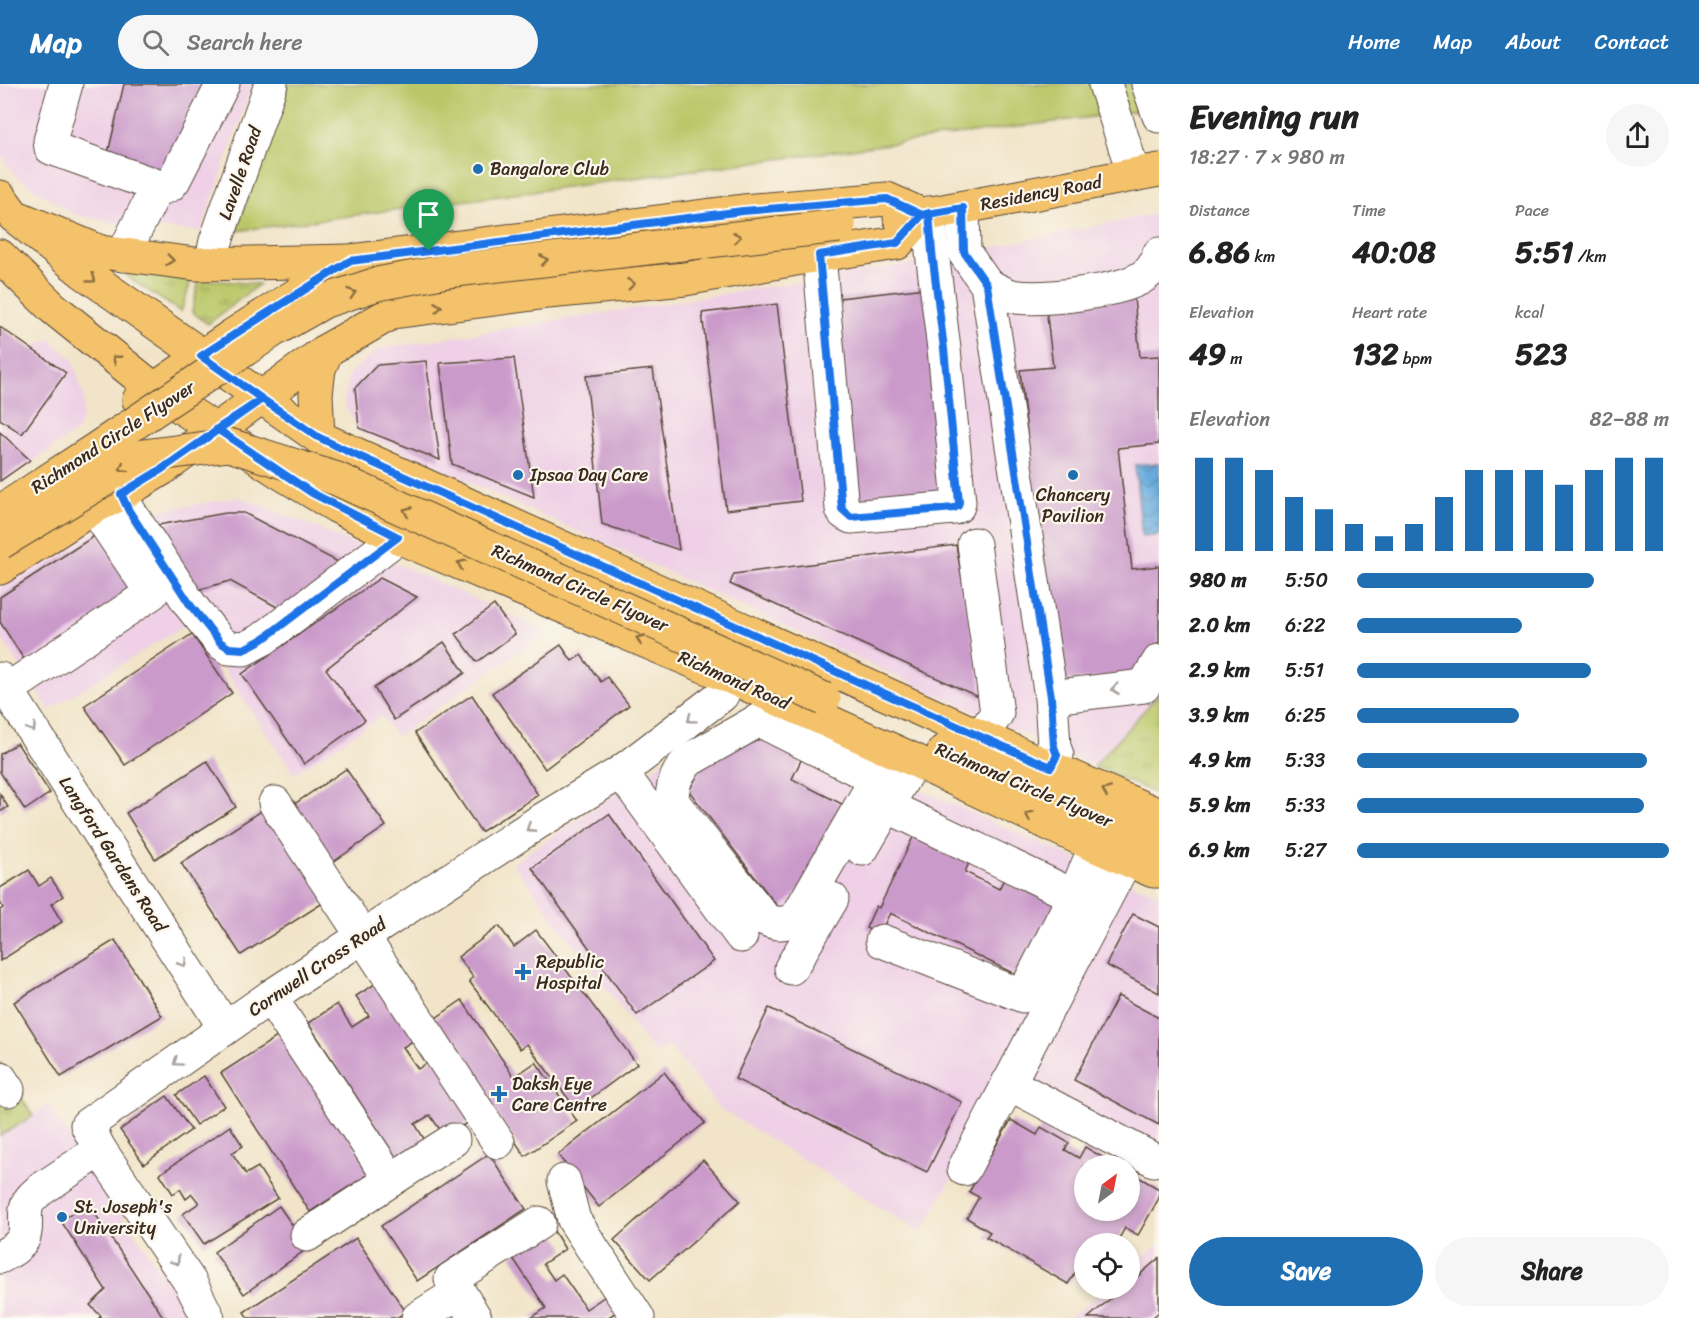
<!DOCTYPE html>
<meta charset="utf-8">
<style>
:root{--surface:#fff;--page:#f6f6f6;--text:#222;--muted:#767676;--accent:#1f6fb2}
body{margin:0;font-family:Sriracha,sans-serif;background:var(--page);color:var(--text);height:100vh;display:flex;flex-direction:column;font-size:22px;white-space:nowrap}
*{box-sizing:border-box;margin:0}
p{font-size:20px;color:var(--muted)}
.icon{flex:none;width:33px;height:33px;fill:none;stroke:currentColor;stroke-width:2;stroke-linecap:round;stroke-linejoin:round}
.map{position:relative;flex:1;overflow:hidden}
.panel{display:flex;flex-direction:column;background:var(--surface);width:540px}
.panel>*{flex:none}
.needle{width:39px;rotate:32deg}
.fabs{position:absolute;left:1074px;top:1071px;display:grid;gap:12px}
.fabs a{display:grid;place-items:center;width:66px;height:66px;border-radius:50%;background:var(--surface);box-shadow:0 3px 9px #0003;font-size:30px}
.pin{position:absolute;display:grid;place-items:center;width:51px;height:51px;color:#fff;margin:-62px -26px;border-radius:50% 50% 50% 0;rotate:-45deg;box-shadow:0 0 6px #0007}
.pin .icon{rotate:45deg}
.round{display:grid;place-items:center;flex:none;width:63px;height:63px;border-radius:32px;background:var(--page)}
.headline{display:flex;align-items:center;justify-content:space-between;height:102px;padding:0 30px}
h1{font-size:33px;font-weight:800;line-height:45px}
.metrics{display:grid;grid-template-columns:repeat(3,1fr);gap:9px;height:102px;padding:6px 30px}
.metrics div{display:grid;align-content:center}
.metrics b{font-size:30px;font-weight:800}
.metrics small{font-size:16px;font-weight:400}
.metrics p{font-size:16px}
.chart{height:168px;padding:12px 30px}
.chart p{display:flex;justify-content:space-between}
.chart svg{width:100%;height:108px;margin-top:6px;stroke:var(--accent);stroke-width:6}
.button{display:flex;gap:12px;margin-top:auto;padding:12px 30px}
.button a{flex:1;height:69px;border-radius:36px;background:var(--accent);color:#fff;font-size:24px;font-weight:800;line-height:69px;text-align:center}
.button a+a{background:var(--page);color:var(--text)}
ul{padding:0 30px;list-style:none;font-size:20px}
li{display:grid;grid-template-columns:96px 72px 1fr;align-items:center;height:45px}
li i{height:15px;border-radius:8px;background:var(--accent)}
header{display:flex;align-items:center;gap:36px;box-sizing:border-box;height:84px;padding:0 30px;background:var(--accent);color:#fff}
header strong{font-size:28px}
nav{display:flex;gap:33px;margin-inline-start:auto;font-size:21px}
.search{width:420px;height:54px;background:var(--page);display:flex;align-items:center;gap:15px;box-sizing:border-box;padding:0 21px;border-radius:33px;color:var(--muted);font-size:22px}
main{display:flex;flex:1;min-height:0}
.map>svg:first-child{display:block}
</style>
<header>
<strong>Map</strong>
<div class="search"><svg class="icon" aria-label="search" viewBox="0 0 24 24"><circle cx="10" cy="10" r="6"/><path d="M15 15l6 6"/></svg>Search here</div>
<nav><a>Home</a><a>Map</a><a>About</a><a>Contact</a></nav>
</header>
<main>
<div class="map">
<svg width="1159" height="1234" viewBox="0 0 1159 1234">
<defs>
<pattern id="grass-tufts" width="24" height="20" patternUnits="userSpaceOnUse" patternTransform="scale(1.5)"><rect width="24" height="20" fill="#bac768"/><path d="M3 7l-1-3M5 7V3M7 7l1-3M15 17l-1-3M17 17v-4M19 17l1-3" fill="none" stroke="#98a255"/></pattern>
<pattern id="water-waves" width="16" height="10" patternUnits="userSpaceOnUse" patternTransform="scale(1.5)"><rect width="16" height="10" fill="#69acde"/><path d="M0 5q4-4 8 0t8 0" fill="none" stroke="#588cb3"/></pattern>
</defs>
<rect width="100%" height="100%" fill="#fbf7ec"/>
<filter id="ink" filterUnits="userSpaceOnUse"><feTurbulence type="fractalNoise" baseFrequency=".0167" numOctaves="2"/><feDisplacementMap in="SourceGraphic" scale="12" xChannelSelector="R" yChannelSelector="G"/><feConvolveMatrix kernelMatrix="1 2 1 2 8 2 1 2 1" color-interpolation-filters="sRGB"/></filter>
<filter id="wash" filterUnits="userSpaceOnUse"><feTurbulence type="fractalNoise" baseFrequency=".008" numOctaves="4" result="noise"/><feDisplacementMap in="SourceGraphic" scale="24" xChannelSelector="R" yChannelSelector="G"/><feGaussianBlur stdDeviation="1.35" result="paint"/><feColorMatrix in="noise" values="0 0 0 0 0 0 0 0 0 0 0 0 0 0 0 0 0 1.4 0 .05"/><feComposite in="paint" operator="in"/></filter>
<g filter="url(#wash)">
<rect width="100%" height="100%" fill="#f1e4c8"/>
<g fill="#efd0e6">
<path d="M0 0H253L201 148 125 141 73 130 17 93 0 70Z"/>
<path d="M1159 129V610L1094 682 359 348 344 319 349 290 378 265 911 180Z"/>
<path d="M50 255 73 276 84 314 83 330 77 347 0 400V278Z"/>
<path d="M240 413 322 446 548 548 396 653 382 632 294 690 191 537 49 626 0 552V502L103 436Z"/>
<path d="M739 626 1113 791 922 1149 719 1024 668 961 655 970 513 779Z"/>
<path d="M1125 797 1159 811V1091L1012 1012Z"/>
<path d="M0 979 33 1031 48 1021 192 1234H0Z"/>
<path d="M1159 1160V1234H1069L1105 1205 1130 1204V1184Z"/>
</g>
<g fill="url(#grass-tufts)" stroke="#7a7843" stroke-width="1.5">
<path d="M128 185 191 197 181 228 127 193Z"/>
<path d="M199 195 259 200 208 240 192 228Z"/>
<path d="M1159 610V711L1094 682Z"/>
<path d="M0 979 33 1032 0 1052Z"/>
</g>
<path fill="#bac768" stroke="#7a7843" stroke-width="1.5" d="M288 0H1159V24L236 147Z"/>
<path fill="url(#water-waves)" stroke="#526b7e" stroke-width="1.5" d="M1159 379V451L1142 453 1135 381Z"/>
<g id="blocks">
<g fill="#ca9aca">
<path d="M124 0H213L168 92 106 78Z"/>
<path d="M926 204 952 417 858 429 831 215Z"/>
<path d="M1134 214 1140 273 1159 272V360L1118 364 1132 485 1159 482V558L1136 590 1055 598 1020 286 1053 283 1046 224Z"/>
<path d="M777 220 801 417 726 426 702 229Z"/>
<path d="M0 243 66 289 22 350 0 335Z"/>
<path d="M514 274 534 413 452 380 440 279Z"/>
<path d="M426 277 440 376 359 344 355 304 377 281Z"/>
<path d="M653 285 679 466 602 440 586 292Z"/>
<path d="M0 348 30 376 0 397Z"/>
<path d="M226 429H244L348 483 286 528 230 497 197 506 158 441Z"/>
<path d="M105 445 142 502 25 577 0 538V513Z"/>
<path d="M956 461 983 615 730 500 734 490Z"/>
<path d="M380 494 417 513 326 585 365 636 304 680 242 590Z"/>
<path d="M494 521 515 550 477 578 456 550Z"/>
<path d="M192 550 232 609 125 681 84 622Z"/>
<path d="M444 558 465 589 394 636 374 604Z"/>
<path d="M561 561 572 577 581 571 601 598 607 593 629 621 545 685 492 609Z"/>
<path d="M472 611 538 711 481 748 415 649Z"/>
<path d="M763 645 805 668 792 695 844 721 801 804 780 826 689 707 702 683Z"/>
<path d="M17 659 50 709 25 726 0 688V670Z"/>
<path d="M207 677 236 723 155 775 126 729Z"/>
<path d="M346 685 386 742 330 780 290 723Z"/>
<path d="M0 710 8 723 0 728Z"/>
<path d="M266 724 326 817 241 871 181 779Z"/>
<path d="M609 730 714 877 637 931 532 784Z"/>
<path d="M916 747 971 774 965 788 999 805 1006 791 1057 816 1019 892 890 829 879 851 866 844 876 822 879 824Z"/>
<path d="M29 786 39 802 51 794 63 812 51 820 62 838 0 877V826L3 824 0 818V804Z"/>
<path d="M1133 830 1159 843V909L1106 881Z"/>
<path d="M499 842 514 863 536 846 637 980 576 1025 527 960 520 965 469 897 473 893 458 873Z"/>
<path d="M115 856 162 932 61 993 14 918Z"/>
<path d="M386 893 423 951 403 963 418 985 437 972 476 1033 445 1053 430 1031 415 1040 429 1063 401 1081 308 939 337 920 352 943 369 932 356 912Z"/>
<path d="M1118 912 1159 934V1041L1074 996Z"/>
<path d="M462 916 514 993 536 978 577 1037 525 1072 433 936Z"/>
<path d="M769 924 962 1018 927 1088 735 995Z"/>
<path d="M283 949 372 1088 310 1128 221 989Z"/>
<path d="M664 988 705 1039 599 1123 558 1071Z"/>
<path d="M204 992 224 1022 196 1041 176 1011Z"/>
<path d="M167 1012 191 1046 144 1080 120 1046Z"/>
<path d="M1011 1036 1037 1051 1041 1043 1069 1059 1065 1066 1079 1074 1085 1063 1109 1077 1106 1082H1084V1126H1130V1088L1159 1105V1114L1138 1151 1125 1144 1116 1160H1084V1177L1083 1176 1068 1200 986 1153 990 1148 967 1134 979 1113 969 1108Z"/>
<path d="M230 1042 243 1062 232 1069 246 1090 258 1083 278 1114 204 1160 183 1130 199 1119 192 1110 186 1115 180 1105 173 1110 160 1090Z"/>
<path d="M489 1070 526 1125 417 1197 381 1142Z"/>
<path d="M703 1076 740 1117 650 1196 614 1156Z"/>
<path d="M88 1119 164 1234H99L101 1232 90 1221 106 1206 61 1137Z"/>
<path d="M279 1122 308 1164 244 1210 214 1168Z"/>
<path d="M552 1144 565 1165 543 1180 554 1196 562 1190 586 1225 607 1211 618 1227 607 1234H531L546 1224 511 1171Z"/>
<path d="M356 1154 406 1228 396 1234H248L244 1228Z"/>
<path d="M1159 1174V1228L1152 1234H1088L1123 1204H1130V1199Z"/>
</g>
</g>
</g>
<g filter="url(#ink)">
<use href="#blocks" fill-opacity="0" stroke="#564638" stroke-width="1.5"/>
<g fill="none" stroke-linecap="round" stroke-linejoin="round">
<defs>
<g id="minor">
<path d="M66 0 50 57 51 64 163 104 170 101 174 96 223 0"/>
<path d="M1105 0 1134 91"/>
<path d="M1148 0 1159 32"/>
<path d="M963 124 964 168 987 201 1051 613 1054 663 1057 671 1051 683"/>
<path d="M123 171 157 103"/>
<path d="M819 171 842 425 844 429 851 433 954 424 958 422 959 418 944 265 932 168 929 129"/>
<path d="M211 179 216 157 271 0"/>
<path d="M987 201C996 205 1008 212 1017 213 1045 216 1121 208 1144 192 1153 186 1155 180 1159 170"/>
<path d="M121 410 129 427 191 522 220 558 229 564 244 565 263 555 398 453"/>
<path d="M974 460 997 629 981 653"/>
<path d="M0 595 225 944"/>
<path d="M7 606 152 509 94 423"/>
<path d="M1051 613 1144 602 1159 577"/>
<path d="M621 688 741 852"/>
<path d="M876 695 759 636 689 676C677 688 672 700 672 717L765 835C777 841 786 841 797 833L876 695 890 666"/>
<path d="M275 719 498 1058"/>
<path d="M887 722 1074 812"/>
<path d="M862 765 914 676"/>
<path d="M882 857 1023 912 1074 812 1096 762"/>
<path d="M791 884 832 815"/>
<path d="M270 913 391 1096 307 1151"/>
<path d="M0 994 8 1006"/>
<path d="M1008 999 1154 1076"/>
<path d="M964 1085 1126 775"/>
<path d="M391 1096 453 1056"/>
<path d="M564 1097 574 1136 638 1234"/>
<path d="M0 1173C9 1168 18 1164 23 1155 28 1145 24 1135 26 1125 27 1117 34 1111 40 1106L100 1066"/>
<path d="M208 1234 190 1198 100 1066 87 1041 270 913 537 739 621 688 722 611 730 593"/>
<path d="M418 1234 459 1208"/>
<path d="M475 1234 451 1195 539 1139"/>
</g>
<g id="major">
<path d="M0 113 14 132 101 168 196 180 350 177"/>
<path d="M14 132 83 188 318 353 981 653 1159 731"/>
<path d="M900 134 922 131 1159 86"/>
<path d="M0 172 53 224 155 306 278 387 336 422 398 453 730 593 914 676 1096 762 1153 787H1159"/>
<path d="M139 316 233 251 350 177 743 127 887 115 922 131"/>
<path d="M318 353 316 310 319 285 327 266"/>
<path d="M0 484 94 423 121 410 162 385 327 266 393 228 548 208 685 195 801 174 897 159 922 131"/>
<path d="M944 667 1159 760"/>
</g>
</defs>
<use href="#minor" stroke="#564638" stroke-width="35"/>
<use href="#major" stroke="#564638" stroke-width="35"/>
<use href="#minor" stroke="#fff" stroke-width="33"/>
<use href="#major" stroke="#f3c26a" stroke-width="33"/>
<defs>
<g id="major-bridge">
<path d="M0 428 93 367 274 246 325 217 377 200 447 187 839 142"/>
<path d="M0 459 143 372 229 361 337 395 824 615"/>
</g>
</defs>
<use href="#major-bridge" stroke="#564638" stroke-width="35" stroke-linecap="butt"/>
<use href="#major-bridge" stroke="#f3c26a" stroke-width="33"/>
</g>
<defs><path id="oneway-chevron" d="M-2-3.5L2.5 0L-2 3.5" fill="none" stroke-width="1.6" stroke-linecap="round" stroke-linejoin="round" transform="scale(1.5)"/></defs>
<g stroke="#8e6e40">
<use href="#oneway-chevron" transform="translate(737 153) rotate(-7)"/>
<use href="#oneway-chevron" transform="translate(170 176) rotate(7)"/>
<use href="#oneway-chevron" transform="translate(544 176) rotate(-7)"/>
<use href="#oneway-chevron" transform="translate(92 195) rotate(36)"/>
<use href="#oneway-chevron" transform="translate(631 200) rotate(-6)"/>
<use href="#oneway-chevron" transform="translate(352 209) rotate(-18)"/>
<use href="#oneway-chevron" transform="translate(438 223) rotate(-7)"/>
<use href="#oneway-chevron" transform="translate(116 275) rotate(-142)"/>
<use href="#oneway-chevron" transform="translate(123 384) rotate(149)"/>
<use href="#oneway-chevron" transform="translate(407 427) rotate(-156)"/>
<use href="#oneway-chevron" transform="translate(461 480) rotate(-157)"/>
<use href="#oneway-chevron" transform="translate(640 555) rotate(-157)"/>
<use href="#oneway-chevron" transform="translate(1106 707) rotate(-156)"/>
<use href="#oneway-chevron" transform="translate(1029 731) rotate(-155)"/>
</g>
<g stroke="#a79f9a">
<use href="#oneway-chevron" transform="translate(1115 605) rotate(173)"/>
<use href="#oneway-chevron" transform="translate(691 635) rotate(143)"/>
<use href="#oneway-chevron" transform="translate(32 644) rotate(57)"/>
<use href="#oneway-chevron" transform="translate(530 744) rotate(147)"/>
<use href="#oneway-chevron" transform="translate(183 879) rotate(57)"/>
<use href="#oneway-chevron" transform="translate(177 978) rotate(145)"/>
<use href="#oneway-chevron" transform="translate(176 1177) rotate(55)"/>
</g>
</g>
<g fill="none" stroke-linecap="round" stroke-linejoin="round" filter="url(#ink)">
<defs>
<path id="route" d="M429 167 350 177 266 230 201 272 262 315 217 345 312 409 398 453 263 555 244 565 229 564 220 558 191 522 129 427 121 410 162 385 262 315 318 353 345 366 981 653 1051 683 1057 671 1054 663 1051 613 987 201 964 168 963 124 922 131 897 159 819 171 842 425 851 433 954 424 958 422 959 418 944 265 932 168 929 129 922 131 887 115 743 127 429 167"/>
</defs>
<use href="#route" stroke="#fff" stroke-width="12"/>
<use href="#route" stroke="#1a73e8" stroke-width="8"/>
</g>
<g fill="#1f6fb2" stroke="#fbf7ec" stroke-width="2">
<circle cx="478" cy="85" r="6"/>
<circle cx="518" cy="391" r="6"/>
<circle cx="1073" cy="391" r="6"/>
<path d="M520 879h6v6h6v6h-6v6h-6v-6h-6v-6h6z"/>
<path d="M496 1001h6v6h6v6h-6v6h-6v-6h-6v-6h6z"/>
<circle cx="62" cy="1133" r="6"/>
</g>
<g text-anchor="middle" dominant-baseline="central" stroke-width="4.5" stroke-linejoin="round" paint-order="stroke">
<g font-size="18" fill="#3b2a1e" stroke="#fbf7ec" text-anchor="start">
<text x="490" y="85">Bangalore Club</text>
<text x="530" y="391">Ipsaa Day Care</text>
<text x="1073" y="411" text-anchor="middle">Chancery<tspan x="1073" dy="21">Pavilion</tspan></text>
<text x="536" y="878">Republic<tspan x="536" dy="21">Hospital</tspan></text>
<text x="512" y="1000">Daksh Eye<tspan x="512" dy="21">Care Centre</tspan></text>
<text x="74" y="1123">St. Joseph's<tspan x="74" dy="21">University</tspan></text>
</g>
<g font-size="18" fill="#3b2a1e" stroke="#fbf7ec">
<text transform="translate(240 89) rotate(-71)">Lavelle Road</text>
<text transform="translate(1041 109) rotate(-11)">Residency Road</text>
<text transform="translate(113 353) rotate(-33)">Richmond Circle Flyover</text>
<text transform="translate(580 504) rotate(24)">Richmond Circle Flyover</text>
<text transform="translate(734 596) rotate(24)">Richmond Road</text>
<text transform="translate(1024 701) rotate(23)">Richmond Circle Flyover</text>
<text transform="translate(113 770) rotate(57)">Langford Gardens Road</text>
<text transform="translate(317 883) rotate(-34)">Cornwell Cross Road</text>
</g>
</g>
</svg>
<div class="fabs">
<a><svg class="needle" viewBox="-14 -14 28 28"><path d="M0-13l5 13h-10z" fill="#e53935"/><path d="M0 13l5-13h-10z" fill="#767676"/></svg></a>
<a><svg class="icon" aria-label="locate" viewBox="0 0 24 24"><circle cx="12" cy="12" r="6"/><path d="M12 2v4M12 18v4M2 12h4M18 12h4"/></svg></a>
</div>
<div class="pin" style="left:429px;top:167px;background:#1e9e55"><svg class="icon" aria-label="arrive" viewBox="0 0 24 24"><path d="M6 21V4h12l-3 4 3 4H6"/></svg></div>
</div>
<section class="panel">
<div class="headline"><div><h1>Evening run</h1><p>18:27 · 7 × 980 m</p></div><a class="round"><svg class="icon" aria-label="share" viewBox="0 0 24 24"><path d="M12 15V3M7 8l5-5 5 5M5 13v7h14v-7"/></svg></a></div>
<div class="metrics">
<div><p>Distance</p><b>6.86<small> km</small></b></div>
<div><p>Time</p><b>40:08</b></div>
<div><p>Pace</p><b>5:51<small> /km</small></b></div>
</div>
<div class="metrics">
<div><p>Elevation</p><b>49<small> m</small></b></div>
<div><p>Heart rate</p><b>132<small> bpm</small></b></div>
<div><p>kcal</p><b>523</b></div>
</div>
<div class="chart"><p><span>Elevation</span>82–88 m</p>
<svg viewBox="0 0 160 44" preserveAspectRatio="none"><path d="M5 44V6M15 44V6M25 44V11M35 44V22M45 44V27M55 44V33M65 44V38M75 44V33M85 44V22M95 44V11M105 44V11M115 44V11M125 44V17M135 44V11M145 44V6M155 44V6"/></svg>
</div>
<ul>
<li><b>980 m</b>5:50<i style="width:76%"></i></li>
<li><b>2.0 km</b>6:22<i style="width:53%"></i></li>
<li><b>2.9 km</b>5:51<i style="width:75%"></i></li>
<li><b>3.9 km</b>6:25<i style="width:52%"></i></li>
<li><b>4.9 km</b>5:33<i style="width:93%"></i></li>
<li><b>5.9 km</b>5:33<i style="width:92%"></i></li>
<li><b>6.9 km</b>5:27<i style="width:100%"></i></li>
</ul>
<div class="button"><a>Save</a><a>Share</a></div>
</section>
</main>
